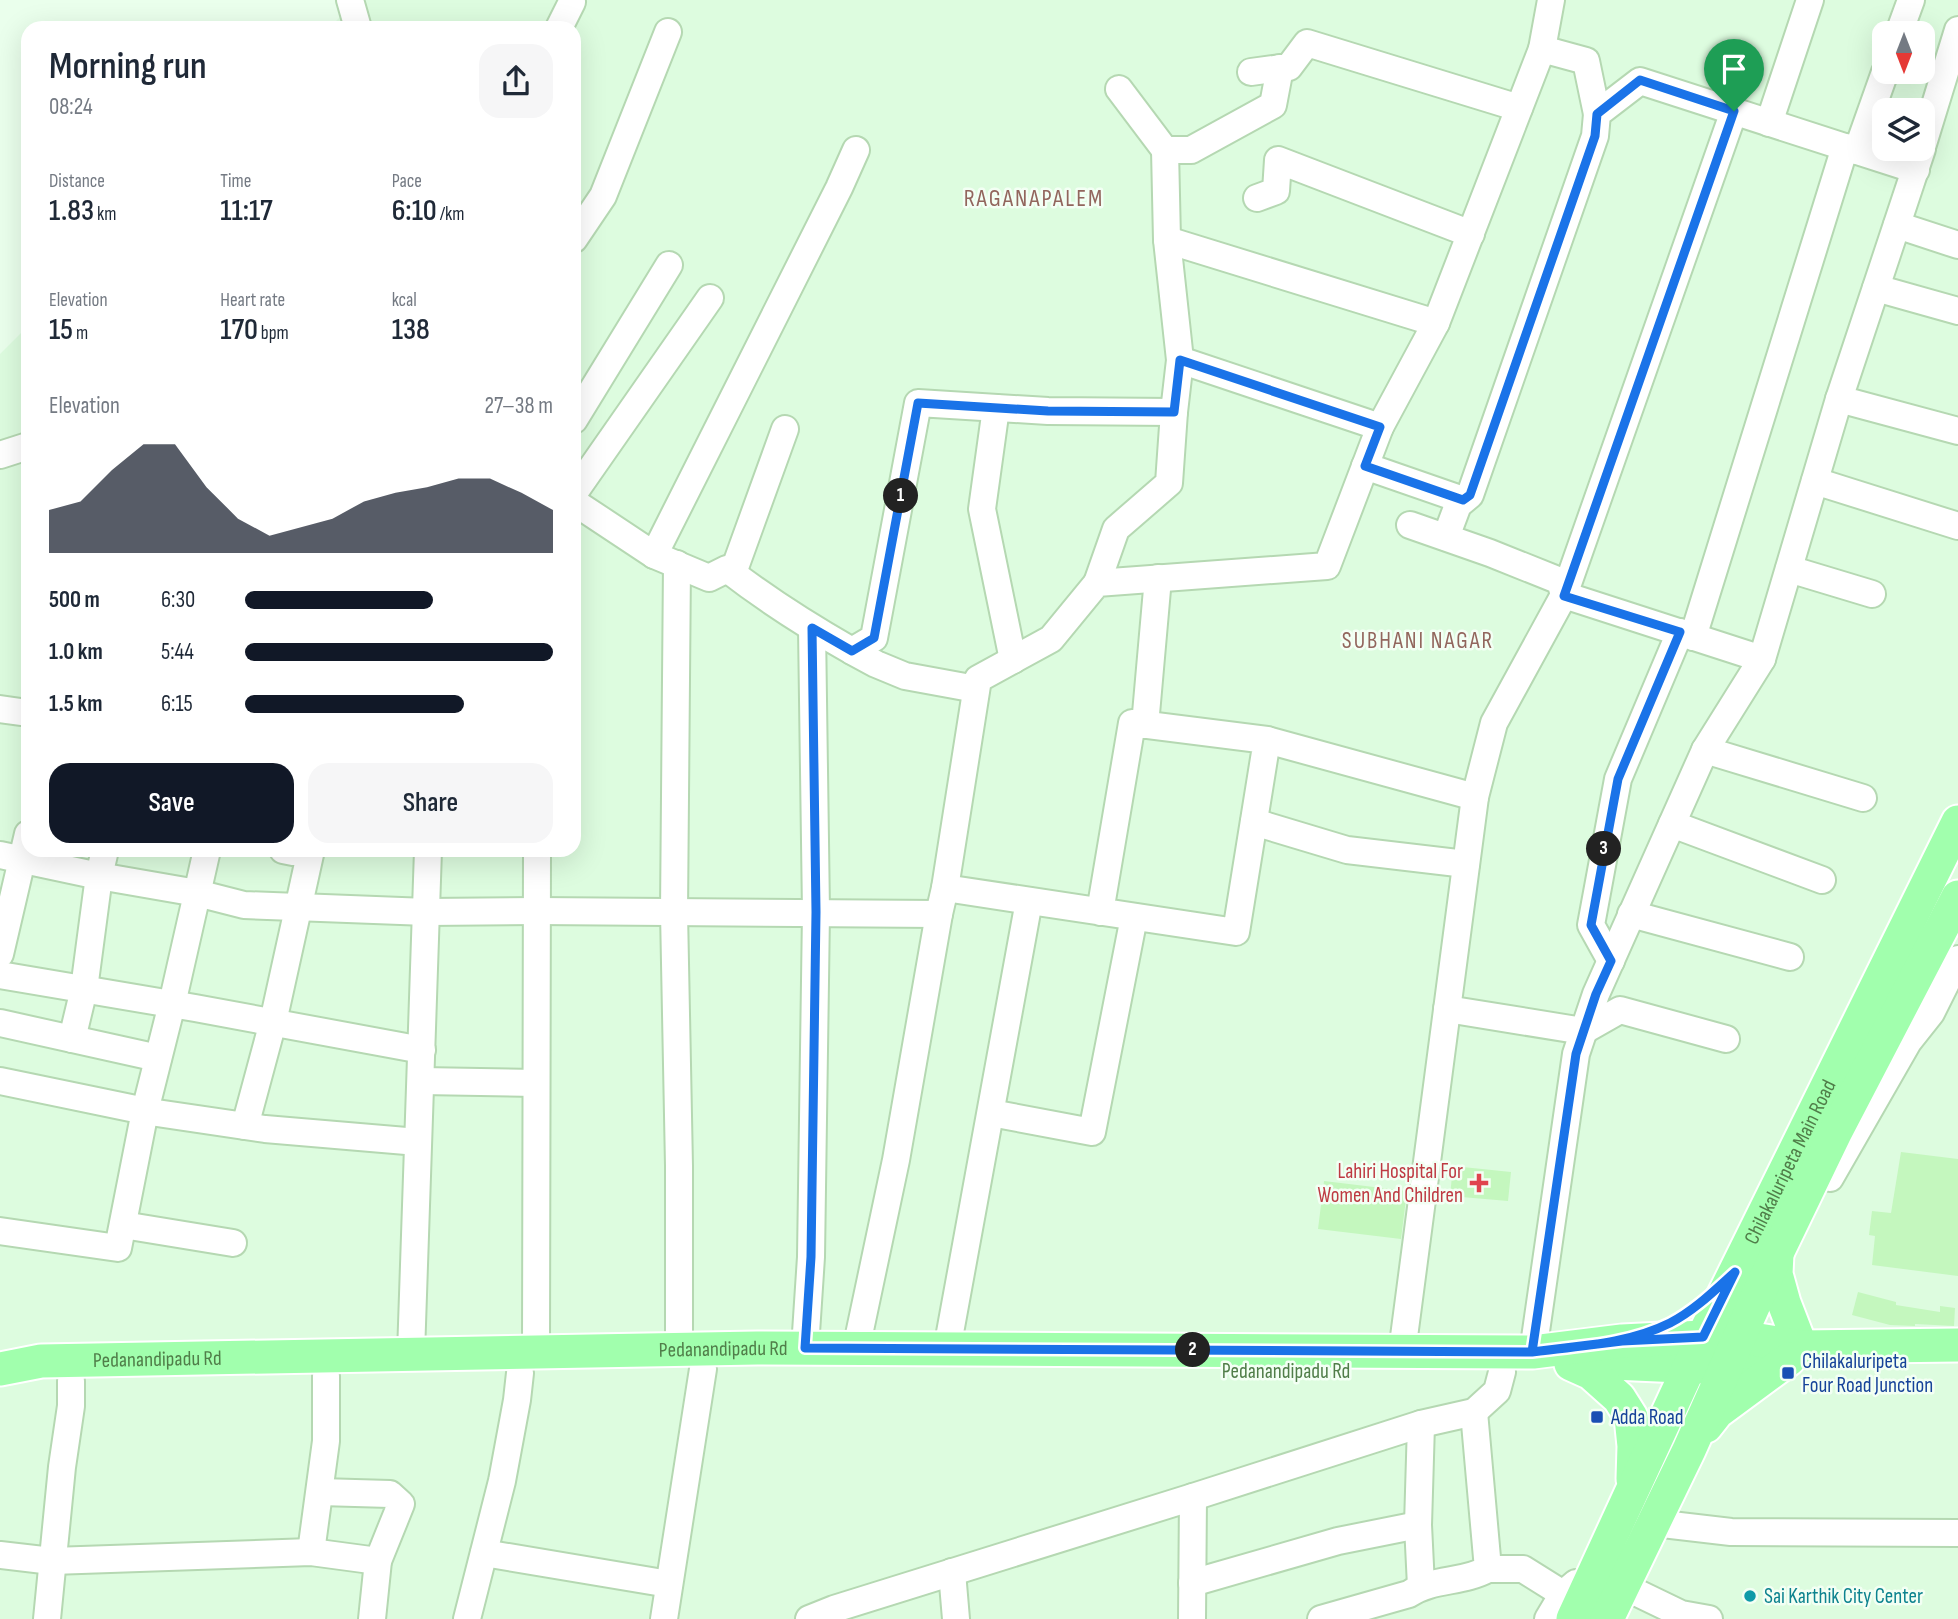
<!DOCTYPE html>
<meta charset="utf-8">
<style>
:root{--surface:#fff;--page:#f6f6f7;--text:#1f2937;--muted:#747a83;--accent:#111827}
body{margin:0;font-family:"Sofia Sans Condensed",sans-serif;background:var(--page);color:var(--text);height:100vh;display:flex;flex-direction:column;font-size:26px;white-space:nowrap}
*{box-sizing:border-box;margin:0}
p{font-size:23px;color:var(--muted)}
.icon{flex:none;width:38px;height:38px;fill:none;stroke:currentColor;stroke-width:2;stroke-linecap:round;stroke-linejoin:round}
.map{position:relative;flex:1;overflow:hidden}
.side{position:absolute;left:21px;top:21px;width:560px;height:836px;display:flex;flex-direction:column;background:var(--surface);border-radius:21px;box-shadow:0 7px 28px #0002}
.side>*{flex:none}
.needle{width:46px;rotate:180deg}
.fabs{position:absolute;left:1872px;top:21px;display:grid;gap:14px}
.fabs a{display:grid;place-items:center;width:63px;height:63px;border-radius:14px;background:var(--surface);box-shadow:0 7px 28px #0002;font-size:35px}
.pin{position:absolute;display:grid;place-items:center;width:60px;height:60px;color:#fff;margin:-72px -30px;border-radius:50% 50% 50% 0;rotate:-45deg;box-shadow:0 0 7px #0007}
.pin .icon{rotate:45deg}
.km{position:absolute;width:35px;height:35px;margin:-18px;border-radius:50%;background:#222;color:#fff;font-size:19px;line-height:35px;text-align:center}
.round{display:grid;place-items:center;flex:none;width:74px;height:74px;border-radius:21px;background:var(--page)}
.overview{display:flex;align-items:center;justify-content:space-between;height:119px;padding:0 28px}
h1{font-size:38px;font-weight:600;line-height:52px}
.figures{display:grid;grid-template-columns:repeat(3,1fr);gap:10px;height:119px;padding:7px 28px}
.figures div{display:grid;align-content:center}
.figures b{font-size:30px;font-weight:600}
.figures small{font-size:19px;font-weight:400}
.figures p{font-size:19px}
.chart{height:196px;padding:14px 28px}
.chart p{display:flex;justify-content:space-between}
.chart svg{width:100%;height:126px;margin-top:7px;fill:var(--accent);opacity:.7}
.primary-button{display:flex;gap:14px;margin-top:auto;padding:14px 28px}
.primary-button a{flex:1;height:80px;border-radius:21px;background:var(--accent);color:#fff;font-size:28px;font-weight:600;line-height:80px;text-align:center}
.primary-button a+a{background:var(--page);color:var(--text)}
ul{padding:0 28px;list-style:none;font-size:23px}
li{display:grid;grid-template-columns:112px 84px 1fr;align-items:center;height:52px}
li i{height:18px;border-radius:9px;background:var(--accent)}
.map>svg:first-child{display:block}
</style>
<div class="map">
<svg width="1958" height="1619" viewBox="0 0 1958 1619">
<rect width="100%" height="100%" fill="#eaffec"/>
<path fill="#ddfcdf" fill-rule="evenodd" d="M357 0H1958V1619H0V354L28 326V850H574V28H329ZM1885 33H1923V72H1885ZM1885 110H1923V149H1885Z"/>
<g fill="#c4f7be">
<path d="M1901 1152 1958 1159V1276L1872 1265 1875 1236 1869 1235 1872 1211 1891 1213Z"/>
<path d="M1453 1166 1511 1172 1508 1201 1450 1196Z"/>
<path d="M1324 1181 1407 1191 1401 1239 1318 1229Z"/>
<path d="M1858 1292 1896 1302V1305L1940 1312V1306L1955 1308 1954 1326 1915 1324V1326L1890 1325 1852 1315Z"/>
</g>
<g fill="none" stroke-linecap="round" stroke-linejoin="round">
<defs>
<g id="minor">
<path d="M350 0 358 28"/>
<path d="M559 28 572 2"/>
<path d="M1899 33 1911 0"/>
<path d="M1542 49 1551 0"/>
<path d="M1251 72 1289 67 1307 43 1519 108"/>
<path d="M1119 89 1165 150"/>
<path d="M1769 123 1810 0"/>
<path d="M1923 144 1958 30"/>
<path d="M1922 149 1839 399 1958 431"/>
<path d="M1857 151 1885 72"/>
<path d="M1257 198 1276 191 1278 160 1471 234"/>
<path d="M1897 225 1958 245"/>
<path d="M574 239 603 196 668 32"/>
<path d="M1167 240 1436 323"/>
<path d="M1876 288 1958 311"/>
<path d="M1180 360 1380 427"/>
<path d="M996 408 982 509 1013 660"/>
<path d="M574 420 669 265"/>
<path d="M0 455 28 446"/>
<path d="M1365 466 1463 500"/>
<path d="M1815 481 1958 526"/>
<path d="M574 493 710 298"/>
<path d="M574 502 654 555 709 578 727 569C767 600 808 626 852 651L874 638 918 403 1048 411 1174 412 1180 360 1167 240 1165 150H1191L1273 105 1280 68"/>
<path d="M1410 525 1490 553 1560 581 1564 595"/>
<path d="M1446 537 1458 505 1470 495 1595 136 1597 114 1640 81 1916 170"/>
<path d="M654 555 839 188 856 150"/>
<path d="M677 564 674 912 679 1166V1349"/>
<path d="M1789 569 1872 594"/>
<path d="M733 573 785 429"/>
<path d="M1097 583 1116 529 1169 483 1174 412"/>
<path d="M1564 595 1734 111"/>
<path d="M1693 637 1845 147"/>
<path d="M852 651 876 664 905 676 976 689"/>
<path d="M0 709 28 713"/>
<path d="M1145 725 1158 578"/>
<path d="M1267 740 1475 797"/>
<path d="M1705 750 1863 798"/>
<path d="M1254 822 1347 850 1466 864"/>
<path d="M1672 824 1822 880"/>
<path d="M283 850 293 852 309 850"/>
<path d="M0 855 99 876 197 893 244 905 427 912 537 911 939 914"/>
<path d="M945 888 1236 932 1267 740 1132 723 1100 912"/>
<path d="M1631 914 1790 957"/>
<path d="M0 954 28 834"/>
<path d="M1611 961 1591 925 1618 779 1680 632"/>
<path d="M0 975 195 1008 422 1050"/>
<path d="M1447 1009 1583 1031 1620 1010 1726 1039"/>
<path d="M0 1023 158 1058"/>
<path d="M72 1039 84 989 99 876 105 850"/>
<path d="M0 1081 150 1112 265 1129 418 1142"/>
<path d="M421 1081 536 1083"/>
<path d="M991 1113 1092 1132 1134 917"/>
<path d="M245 1126 273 1022 311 850"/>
<path d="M1830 1178 1908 1042 1931 1013 1958 959"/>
<path d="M123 1225 233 1243"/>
<path d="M0 1231 118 1248 145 1111 172 1004 207 850"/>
<path d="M805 1348 811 1257 816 912 812 628"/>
<path d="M856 1349 896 1160 939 914 945 888 978 679 1051 639 1097 583 1327 566 1380 427 1436 323 1542 49 1586 61 1597 114"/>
<path d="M947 1349 1029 901"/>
<path d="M536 1352 537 850"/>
<path d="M1402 1352 1475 797 1494 723 1564 595 1762 659 1839 399"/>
<path d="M1533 1352 1576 1054 1596 994 1705 750 1762 659"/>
<path d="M411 1354 428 850"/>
<path d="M1421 1424 1418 1525 1421 1586"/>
<path d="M320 1492 390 1494 401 1504 378 1561 372 1619"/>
<path d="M1654 1523 1731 1532 1958 1533"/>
<path d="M311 1552 326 1441V1376"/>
<path d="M484 1553 669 1584"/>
<path d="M0 1555 52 1561 311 1552 378 1561"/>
<path d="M1488 1569H1523L1563 1594"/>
<path d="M952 1572 956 1619"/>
<path d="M1192 1583 1338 1541 1418 1525"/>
<path d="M1623 1586 1681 1614 1709 1619"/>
<path d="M47 1619 62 1467 71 1406V1381"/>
<path d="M467 1619 502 1481 517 1400 520 1373"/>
<path d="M664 1619 703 1369"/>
<path d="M809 1619 834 1609 1193 1497 1421 1424 1474 1412 1497 1391 1502 1372"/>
<path d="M1192 1619 1193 1497"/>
<path d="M1321 1619 1409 1594C1433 1578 1463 1583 1488 1569L1474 1412"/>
<path d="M1548 1619 1563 1594 1576 1583"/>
</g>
<g id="major">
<path d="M1777 1253 1776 1274 1784 1303 1801 1347"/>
<path d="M1590 1362 1726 1368 1792 1350"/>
<path d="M1571 1364 1591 1373 1619 1398 1631 1417 1634 1446 1633 1479"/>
<path id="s1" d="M0 1369 41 1361 757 1348 1533 1352 1622 1341 1703 1337H1740L1801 1347 1958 1345"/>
<path d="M1706 1426 1717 1412 1789 1359"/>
<path id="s2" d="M1573 1619 1703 1337 1958 822"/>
<path d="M1607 1619 1689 1450 1777 1253 1836 1131 1958 897"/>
</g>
</defs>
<use href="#minor" stroke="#b5d8b2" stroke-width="30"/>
<use href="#major" stroke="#fff" stroke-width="37"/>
<use href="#minor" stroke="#fff" stroke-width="26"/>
<use href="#major" stroke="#a1ffad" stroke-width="33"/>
</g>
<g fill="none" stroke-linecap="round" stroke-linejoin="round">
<defs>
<path id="route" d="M1734 111 1640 80 1597 114 1595 136 1470 495 1463 500 1365 466 1380 427 1180 360 1174 412 1048 411 918 403 874 638 852 651 812 628 816 912 811 1257 805 1348 1532 1352C1579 1346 1628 1344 1670 1323 1695 1310 1715 1290 1735 1272L1703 1337 1622 1341 1532 1352 1576 1054 1596 994 1611 961 1591 925 1618 779 1680 632 1564 596 1734 111"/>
</defs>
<use href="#route" stroke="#fff" stroke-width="14"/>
<use href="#route" stroke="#1a73e8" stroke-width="9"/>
</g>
<path fill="#e0444e" stroke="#f3fff4" stroke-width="2.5" d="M1475.5 1172.5h7v7h7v7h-7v7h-7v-7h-7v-7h7z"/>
<g fill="#1a4fb4" stroke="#f3fff4" stroke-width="2.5">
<rect x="1781" y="1366" width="14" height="14" rx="3.5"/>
<rect x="1590" y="1410" width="14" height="14" rx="3.5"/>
</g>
<circle fill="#0f9aa8" stroke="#f3fff4" stroke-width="2.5" cx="1750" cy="1596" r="7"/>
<g text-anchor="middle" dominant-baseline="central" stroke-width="5" stroke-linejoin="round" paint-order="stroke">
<g font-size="21" fill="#507e49" stroke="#f3fff4">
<text stroke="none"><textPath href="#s2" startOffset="506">Chilakaluripeta Main Road</textPath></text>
<text stroke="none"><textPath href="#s1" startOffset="724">Pedanandipadu Rd</textPath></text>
<text stroke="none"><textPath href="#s1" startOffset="158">Pedanandipadu Rd</textPath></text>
<text x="1286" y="1371">Pedanandipadu Rd</text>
</g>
<g font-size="21" fill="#be3a42" stroke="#f3fff4" text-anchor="end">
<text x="1463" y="1171">Lahiri Hospital For<tspan x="1463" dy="24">Women And Children</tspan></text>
</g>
<g font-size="21" fill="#164399" stroke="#f3fff4" text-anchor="start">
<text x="1802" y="1361">Chilakaluripeta<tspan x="1802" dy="24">Four Road Junction</tspan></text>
<text x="1611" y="1417">Adda Road</text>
</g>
<g font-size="21" fill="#0d838f" stroke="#f3fff4" text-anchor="start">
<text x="1764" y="1596">Sai Karthik City Center</text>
</g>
<g font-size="23" letter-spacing="2" fill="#92665d" stroke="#f3fff4">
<text x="1418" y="641">SUBHANI NAGAR</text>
</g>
<g font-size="24" letter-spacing="2" fill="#92665d" stroke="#f3fff4">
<text x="1034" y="198">RAGANAPALEM</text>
</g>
</g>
</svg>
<div class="fabs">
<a><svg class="needle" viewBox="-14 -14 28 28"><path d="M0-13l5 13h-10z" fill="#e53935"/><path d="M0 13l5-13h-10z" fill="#747a83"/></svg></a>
<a><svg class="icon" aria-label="layers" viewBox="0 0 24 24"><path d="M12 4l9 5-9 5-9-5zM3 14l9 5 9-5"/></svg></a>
</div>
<div class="pin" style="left:1734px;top:111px;background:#1e9e55"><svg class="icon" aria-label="arrive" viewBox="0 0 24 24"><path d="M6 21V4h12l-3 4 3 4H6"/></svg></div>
<b class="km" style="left:901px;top:496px">1</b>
<b class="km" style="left:1193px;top:1350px">2</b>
<b class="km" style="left:1604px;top:849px">3</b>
<section class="side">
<div class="overview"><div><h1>Morning run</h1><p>08:24</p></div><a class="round"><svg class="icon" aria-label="share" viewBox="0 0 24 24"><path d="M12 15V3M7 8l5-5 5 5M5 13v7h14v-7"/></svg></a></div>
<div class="figures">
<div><p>Distance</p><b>1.83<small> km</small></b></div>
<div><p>Time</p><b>11:17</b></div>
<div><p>Pace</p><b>6:10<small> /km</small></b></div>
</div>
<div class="figures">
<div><p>Elevation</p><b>15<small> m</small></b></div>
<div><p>Heart rate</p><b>170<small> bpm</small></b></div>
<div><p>kcal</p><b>138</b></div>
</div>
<div class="chart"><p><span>Elevation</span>27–38 m</p>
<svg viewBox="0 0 160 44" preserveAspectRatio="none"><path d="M0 44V29L10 26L20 15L30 6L40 6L50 21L60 32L70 38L80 35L90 32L100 26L110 23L120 21L130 18L140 18L150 23L160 29V44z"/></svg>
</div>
<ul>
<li><b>500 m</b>6:30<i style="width:61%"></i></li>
<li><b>1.0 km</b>5:44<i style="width:100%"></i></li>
<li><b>1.5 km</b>6:15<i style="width:71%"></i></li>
</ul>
<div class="primary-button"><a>Save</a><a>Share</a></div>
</section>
</div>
